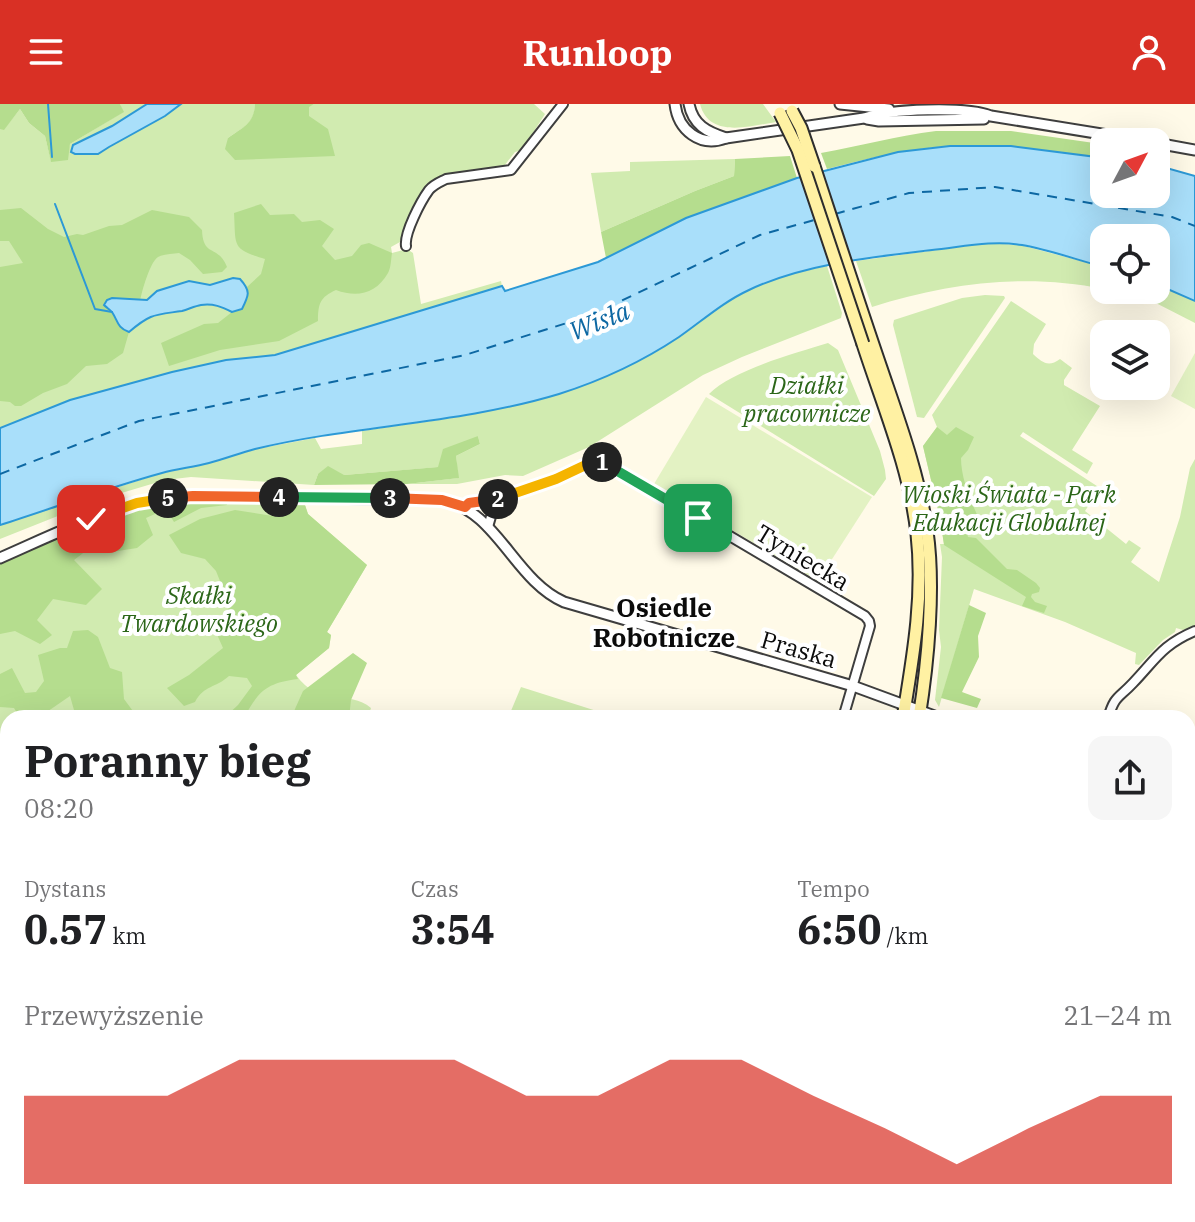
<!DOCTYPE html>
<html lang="pl">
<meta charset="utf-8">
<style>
:root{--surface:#fff;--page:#f6f6f6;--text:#202124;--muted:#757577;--accent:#d93025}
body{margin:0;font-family:"IBM Plex Serif",serif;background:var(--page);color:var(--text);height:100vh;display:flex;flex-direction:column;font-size:30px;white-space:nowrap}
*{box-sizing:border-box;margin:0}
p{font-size:26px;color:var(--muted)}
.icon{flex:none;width:44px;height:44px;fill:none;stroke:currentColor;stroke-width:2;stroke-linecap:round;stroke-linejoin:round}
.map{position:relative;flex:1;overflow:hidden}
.drawer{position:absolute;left:0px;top:606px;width:1196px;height:512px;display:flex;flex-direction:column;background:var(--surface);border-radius:24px 24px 0 0;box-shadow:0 8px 32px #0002}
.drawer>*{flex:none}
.needle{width:52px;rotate:49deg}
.fabs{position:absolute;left:1090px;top:24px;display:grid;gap:16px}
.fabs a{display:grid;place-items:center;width:80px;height:80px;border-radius:16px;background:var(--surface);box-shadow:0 8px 32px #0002;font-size:40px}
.pin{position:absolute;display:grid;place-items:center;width:68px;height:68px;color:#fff;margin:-34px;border-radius:16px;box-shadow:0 4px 12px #0006}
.km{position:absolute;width:40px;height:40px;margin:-20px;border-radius:50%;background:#222;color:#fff;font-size:22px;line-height:40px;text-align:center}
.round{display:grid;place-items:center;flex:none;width:84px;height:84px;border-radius:16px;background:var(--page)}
.summary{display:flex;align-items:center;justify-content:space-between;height:136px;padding:0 24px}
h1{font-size:44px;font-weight:700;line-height:60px}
.metrics{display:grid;grid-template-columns:repeat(3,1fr);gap:12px;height:136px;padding:8px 24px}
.metrics div{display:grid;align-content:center}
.metrics b{font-size:40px;font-weight:700}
.metrics small{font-size:22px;font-weight:400}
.metrics p{font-size:22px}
.chart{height:224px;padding:16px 24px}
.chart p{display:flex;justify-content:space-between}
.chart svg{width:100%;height:144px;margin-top:8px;fill:var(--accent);opacity:.7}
header{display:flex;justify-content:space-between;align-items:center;height:104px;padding:0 24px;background:var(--accent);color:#fff;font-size:36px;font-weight:700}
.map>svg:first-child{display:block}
</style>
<header><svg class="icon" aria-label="menu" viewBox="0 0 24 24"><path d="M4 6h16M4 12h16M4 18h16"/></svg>Runloop<svg class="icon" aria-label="person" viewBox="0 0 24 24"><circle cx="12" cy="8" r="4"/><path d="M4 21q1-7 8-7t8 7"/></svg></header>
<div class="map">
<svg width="1195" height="1118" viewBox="0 0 1195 1118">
<rect width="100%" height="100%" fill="#fffae8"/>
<g fill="#d1ebb0">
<path d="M120 0H147L112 22 73 41 71 49 75 50H98L109 43 165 12 181 0H255C255 20 243 23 228 34L309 13V2L314 0H534L545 10 522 46 515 48 504 62C487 65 447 67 434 76 420 85 406 123 400 138L391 143 392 149 407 145 413 149 421 200 501 177 502 182 275 251 265 254 226 256 172 268 70 296 0 324V25H4L20 5 29 19 45 32 51 57 68 46 70 40 123 8Z"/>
<path d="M700 0H763L776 18C750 22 709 35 700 0Z"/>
<path d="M735 55 734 72 695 87 601 128 591 69 630 67V58Z"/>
<path d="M988 139 1020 141 1104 163V185C1026 169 947 179 872 203L856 157Z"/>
<path d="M827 162 842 209 841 214 742 253 703 271 589 343 523 372 505 371 457 380H407L458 374 456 352 480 340 478 332 439 363 344 371 318 370 314 381 191 373 165 376 98 396 0 435V421L162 369 206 360 256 345 315 334 321 345 362 340V327C444 315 529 306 605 273 631 261 658 248 680 232 702 216 723 200 746 187 771 174 800 168 827 162Z"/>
<path d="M1156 180 1195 197V219L1150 196 1111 186H1156Z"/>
<path d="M985 191 1004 192 1005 194 924 314 917 313 893 221 894 216 962 194Z"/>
<path d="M1011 197 1046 220 1034 240 1033 250C1042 258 1048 264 1060 255L1072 264 1064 276V281L1100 302 1072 346 1093 359 1087 370 1023 328 1020 332 1100 384 1085 407 1126 440 1129 436 1141 444 1131 458 1159 478 1180 413 1190 364 1195 355V522L1183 526 1176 524 1175 528 1163 536 1139 561 1135 560 1136 549 1065 518 974 485 939 603 935 596 941 543 939 526 942 453 940 440H944L940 414 923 342 937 323 932 311Z"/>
<path d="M828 239 838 246 880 347 885 366 886 375 874 392 709 290C732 266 796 249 828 239Z"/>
<path d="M226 396 304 398 308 410 367 461 327 528 331 531 329 544 296 571C319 604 349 585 371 604L368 614H8V1110H385L391 1118H0V460L104 414Z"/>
<path d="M521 583 603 609V612L608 614H508Z"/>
<path d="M1188 721 1195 723V1118H1054L1038 1110H1188Z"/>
</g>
<g fill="#b5dd8e">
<path d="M0 0H120L124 8 70 40 68 56 51 58 45 32 29 19 20 5 4 26 0 25Z"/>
<path d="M255 0H314L309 3V12L328 25 335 52 235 56 225 45 228 34C243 23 254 20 255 0Z"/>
<path d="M936 27H1011L1101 40 1102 54C1051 47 1000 38 948 42 906 45 867 55 827 65L821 49C860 42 897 32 936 27Z"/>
<path d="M790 52 797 74 686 114 606 154 601 128 695 87 734 72 735 55Z"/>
<path d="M261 100 270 111 294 110 302 118 320 116 334 125 322 142 335 156 352 152 361 141 369 139 392 149C391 155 391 164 388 169 376 190 357 194 336 186 320 193 318 200 318 217L279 237 220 246 169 262 161 239 204 220 218 219 232 208 242 205 248 193 247 183 261 170 265 155C231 145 236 142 234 109Z"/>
<path d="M21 104 48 125 64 133 77 130 83 131 109 122 122 121 152 106 189 113 202 126C203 154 218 140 227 163L222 168 203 170 190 156 179 149C173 150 164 150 158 153 150 158 142 187 140 197L112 194C112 208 114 223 129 228L123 249 107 260 86 262 67 280 43 289 21 302H15L10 298 0 297V163L23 159 9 137H0V106Z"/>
<path d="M937 323 947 331 956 323 974 333 968 346 961 354C961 376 972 400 981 419L976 423 971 422 966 425 968 433 976 434 1007 465 1017 466 1036 479 1040 484 1039 488 1032 490 1031 493 1035 498 1047 502 1044 509 1022 502 1026 493 944 441 940 414 923 342Z"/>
<path d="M478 332 480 340 456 352 459 374 407 380 314 381 318 370 328 362 344 371 438 363 443 345Z"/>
<path d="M191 395 226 396 227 401 201 404 174 418 166 405 146 414 153 431 137 444 105 449 91 443 74 456 102 485 86 501 53 495 37 516 52 531 40 540 15 527 0 530V460L104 414 148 401Z"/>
<path d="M285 398H304L308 410 367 461 327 528 331 531 329 544 296 571 298 575C267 579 259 586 244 614H224L238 601 252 582 247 574 229 572C216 584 204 581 195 598L184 602 167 584 189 571 223 544 215 526 230 502 216 467 205 455 181 449 169 431 200 415 235 406 279 413Z"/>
<path d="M969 501 986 509 978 532 979 553 962 588 981 595 977 604 941 594Z"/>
<path d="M88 526 98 533 110 564 122 568 124 595 138 614H74V606L70 592 38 614H20L14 604 0 603V570L12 564 25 589 36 588 44 577 38 551 60 544H67L73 527Z"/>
<path d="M353 549 367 559 351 596 349 614H291L303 587Z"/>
<path d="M8 717V1052L0 1060V718Z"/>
<path d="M245 1110H385L391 1118H247Z"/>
<path d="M390 1110H479L476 1118H424L414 1114 411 1118H397Z"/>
</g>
<g fill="#e3f2c3">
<path d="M1195 249V305L1171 292Z"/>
<path d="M706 293 872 393 818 477 654 380Z"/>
</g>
<g fill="#a9dffa" stroke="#2c99d6" stroke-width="2">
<path d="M147 0H181L165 12 109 43 98 50H75L71 48 73 41 112 22Z"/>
<path d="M950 42H1011L1104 54V90H1156V61L1195 72V197L1156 180V134H1104V163C1077 156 1050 146 1022 141 992 136 962 143 932 146 873 153 803 160 749 186 723 198 702 217 679 233 643 257 600 277 559 290 460 320 355 321 255 345 240 349 224 355 209 359 193 363 177 365 162 369 107 384 54 404 0 421V324L70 296 172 268 226 256 275 251 502 182 505 187 598 158 686 114 797 74 898 48Z"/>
<path d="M233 174 240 175C251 187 249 191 242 205L232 208C222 203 213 199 201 201 195 202 189 205 182 207 155 211 151 209 129 228 117 224 118 217 112 208 111 207 105 202 104 201L107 196 112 194 147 196 157 187 189 177 210 181Z"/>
<path d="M8 1069V1110H234L237 1118H0V1078Z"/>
</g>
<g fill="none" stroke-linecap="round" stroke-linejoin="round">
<g stroke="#2c99d6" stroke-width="2">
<path d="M48 0 52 53"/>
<path d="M55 100 95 205 112 208"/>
</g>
<g stroke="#0d68a3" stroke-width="2" stroke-dasharray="10 8" stroke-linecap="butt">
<path d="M835 110 909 89 995 83 1172 113 1195 122"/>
<path d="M0 370 139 317 465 251 589 212 760 131 818 115"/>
</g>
<defs>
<g id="minor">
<path d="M406 142C404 129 421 97 429 86 434 80 440 78 446 75L511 66 563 0"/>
<path d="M465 403C473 396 484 398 495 396 511 392 527 385 543 379 561 373 590 353 608 360L865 512 869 517 870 522 843 614"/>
<path d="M488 423 496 395"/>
<path d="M1108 614C1115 591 1118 595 1133 579 1156 555 1162 541 1195 527"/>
<path d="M855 1118 858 1110"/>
</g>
<g id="tertiary">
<path d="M675 0C678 26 700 44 726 34L864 14C889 5 966 2 991 12L1151 38"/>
<path d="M689 0C693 21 707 28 726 34"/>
<path d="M840 0 889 5"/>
<path d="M867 15 879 17 984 15"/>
<path d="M1156 39 1195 46"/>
<path d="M0 454C62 427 124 394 193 392L442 396C497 406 514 476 564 498L853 582 940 614"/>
<path d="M1188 714 1195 716"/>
</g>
<g id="secondary">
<path d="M814 62C836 129 858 197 881 264 899 317 919 371 927 427 935 483 928 558 919 614"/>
<path d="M863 240C883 302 910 365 917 430 924 492 913 553 903 614"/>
<path d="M985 1110 1000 1118"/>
<path d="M1009 1110 1025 1118"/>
</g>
</defs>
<use href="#minor" stroke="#3e3e3e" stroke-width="12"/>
<use href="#tertiary" stroke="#3e3e3e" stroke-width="13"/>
<use href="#secondary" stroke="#2d2d2d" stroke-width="15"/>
<use href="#minor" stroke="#fff" stroke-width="8"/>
<use href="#tertiary" stroke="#fff" stroke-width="9"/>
<use href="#secondary" stroke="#fff1a3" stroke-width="11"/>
<defs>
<g id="secondary-bridge">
<path d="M792 7 801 24 814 62"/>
<path d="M780 9 798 46 863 240"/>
</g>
</defs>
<use href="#secondary-bridge" stroke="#2d2d2d" stroke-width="15" stroke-linecap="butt"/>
<use href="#secondary-bridge" stroke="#fff1a3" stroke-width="11"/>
</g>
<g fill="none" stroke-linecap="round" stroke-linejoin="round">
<defs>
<path id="split-1" d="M602 358 698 414"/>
<path id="split-2" d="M498 395 556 375 592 358H602"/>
<path id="split-3" d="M390 394 442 396 465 403 469 399 498 395"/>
<path id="split-4" d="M279 393 390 394"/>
<path id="split-5" d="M168 394 193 392 279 393"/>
<path id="split-6" d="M91 415 137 399 168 394"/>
</defs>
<use href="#split-1" stroke="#fff" stroke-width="16"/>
<use href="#split-2" stroke="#fff" stroke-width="16"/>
<use href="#split-3" stroke="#fff" stroke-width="16"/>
<use href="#split-4" stroke="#fff" stroke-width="16"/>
<use href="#split-5" stroke="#fff" stroke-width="16"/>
<use href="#split-6" stroke="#fff" stroke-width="16"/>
<use href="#split-1" stroke="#22a559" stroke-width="10"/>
<use href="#split-2" stroke="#f5b400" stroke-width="10"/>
<use href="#split-3" stroke="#f0652b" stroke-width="10"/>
<use href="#split-4" stroke="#22a559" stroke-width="10"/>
<use href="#split-5" stroke="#f0652b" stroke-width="10"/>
<use href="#split-6" stroke="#f5b400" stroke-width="10"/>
</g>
<g text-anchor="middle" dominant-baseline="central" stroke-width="8" stroke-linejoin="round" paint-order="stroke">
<g font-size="24" font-style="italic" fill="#2b6618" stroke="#fff">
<text x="807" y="281">Działki<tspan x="807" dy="28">pracownicze</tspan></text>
<text x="1009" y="390">Wioski Świata - Park<tspan x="1009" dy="28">Edukacji Globalnej</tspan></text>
<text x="199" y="491">Skałki<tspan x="199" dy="28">Twardowskiego</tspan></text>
</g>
<g font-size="24" fill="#0b0b0b" stroke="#fff">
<text transform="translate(803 453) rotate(31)">Tyniecka</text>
<text transform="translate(799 545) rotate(16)">Praska</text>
</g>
<g font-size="26" font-style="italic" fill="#0d68a3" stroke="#fff">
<text transform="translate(599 216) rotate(-22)">Wisła</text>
</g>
<g font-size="26" font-weight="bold" fill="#0b0b0b" stroke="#fff">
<text x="664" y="503">Osiedle<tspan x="664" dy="30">Robotnicze</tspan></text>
</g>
</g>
</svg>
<div class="fabs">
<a><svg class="needle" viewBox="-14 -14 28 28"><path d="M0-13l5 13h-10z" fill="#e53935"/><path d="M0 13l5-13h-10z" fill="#757577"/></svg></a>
<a><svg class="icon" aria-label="locate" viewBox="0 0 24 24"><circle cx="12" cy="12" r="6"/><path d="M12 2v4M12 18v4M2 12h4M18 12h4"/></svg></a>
<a><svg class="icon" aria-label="layers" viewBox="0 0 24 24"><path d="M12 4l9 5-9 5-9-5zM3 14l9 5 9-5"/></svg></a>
</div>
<div class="pin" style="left:698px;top:414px;background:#1e9e55"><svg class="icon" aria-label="arrive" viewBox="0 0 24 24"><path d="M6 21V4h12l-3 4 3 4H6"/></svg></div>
<div class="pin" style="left:91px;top:415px;background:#d93025"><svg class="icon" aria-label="check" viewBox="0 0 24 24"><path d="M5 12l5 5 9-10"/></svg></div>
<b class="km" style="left:602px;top:358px">1</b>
<b class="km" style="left:498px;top:395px">2</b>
<b class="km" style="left:390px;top:394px">3</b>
<b class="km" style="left:279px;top:393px">4</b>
<b class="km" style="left:168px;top:394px">5</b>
<section class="drawer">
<div class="summary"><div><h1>Poranny bieg</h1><p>08:20</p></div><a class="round"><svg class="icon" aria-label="share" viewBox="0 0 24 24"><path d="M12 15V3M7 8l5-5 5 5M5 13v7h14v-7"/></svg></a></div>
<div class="metrics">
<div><p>Dystans</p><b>0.57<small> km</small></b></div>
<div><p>Czas</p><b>3:54</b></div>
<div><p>Tempo</p><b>6:50<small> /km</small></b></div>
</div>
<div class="chart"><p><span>Przewyższenie</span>21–24 m</p>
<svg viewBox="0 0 160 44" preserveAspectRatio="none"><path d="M0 44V17L10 17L20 17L30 6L40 6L50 6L60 6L70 17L80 17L90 6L100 6L110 17L120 27L130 38L140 27L150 17L160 17V44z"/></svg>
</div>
</section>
</div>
